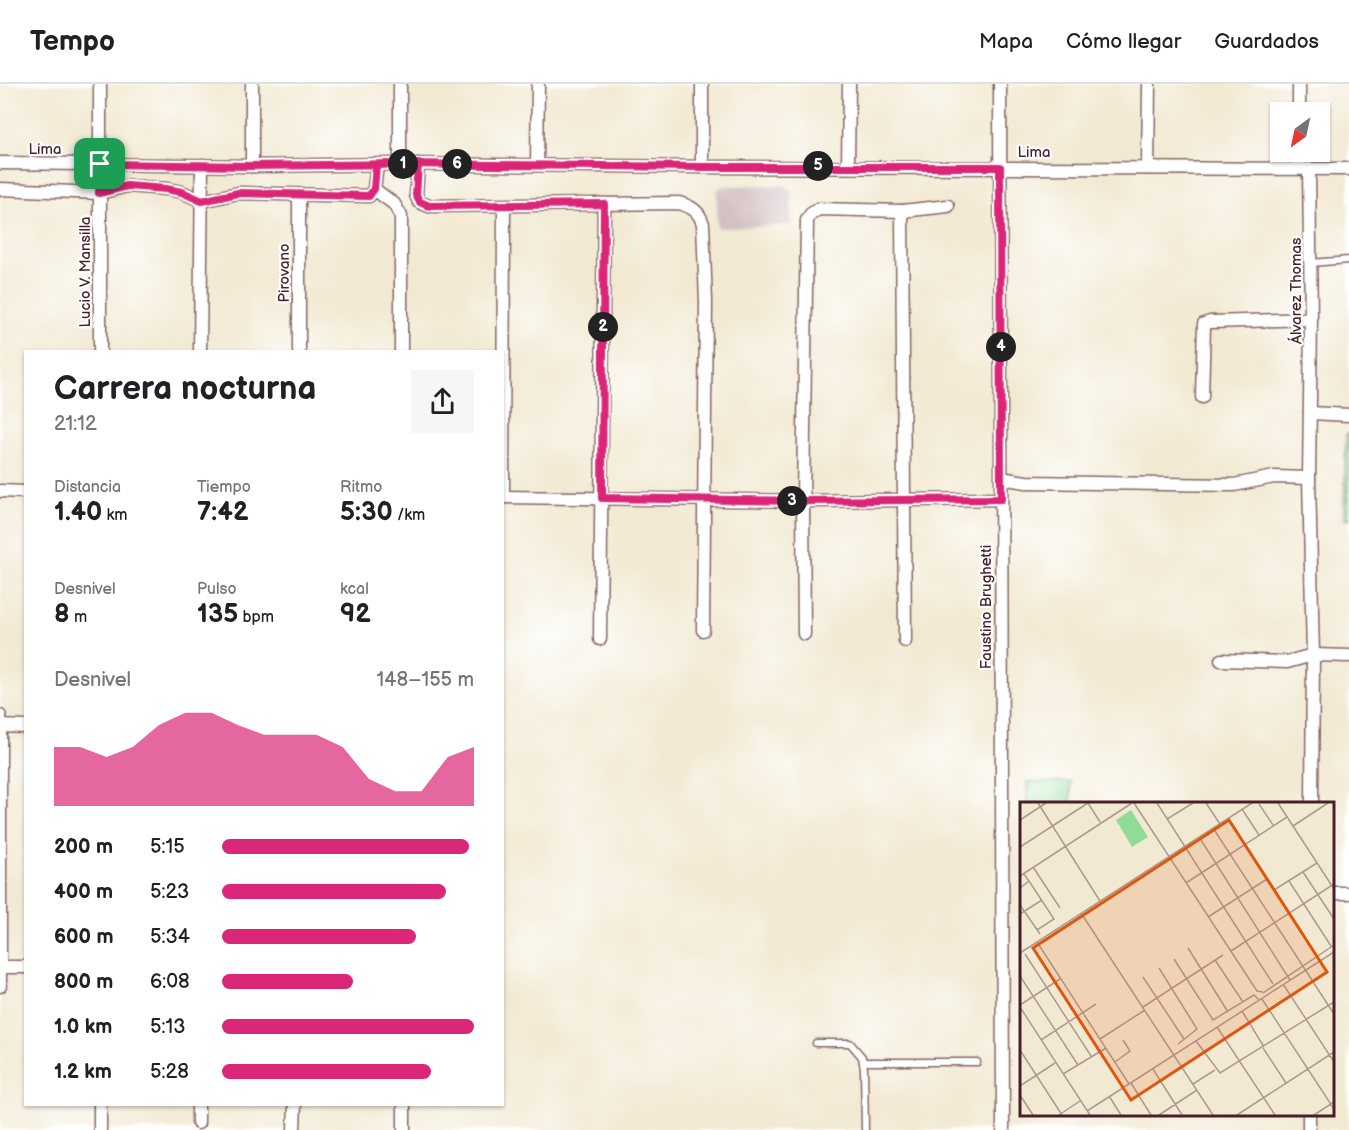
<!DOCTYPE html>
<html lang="es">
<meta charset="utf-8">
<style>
:root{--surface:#fff;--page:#f6f6f6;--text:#202124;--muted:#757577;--line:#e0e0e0;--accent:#db2777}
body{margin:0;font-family:"Balsamiq Sans",sans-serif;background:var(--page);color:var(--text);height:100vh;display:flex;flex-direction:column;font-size:22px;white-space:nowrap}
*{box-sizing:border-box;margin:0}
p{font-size:20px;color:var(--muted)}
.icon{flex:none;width:33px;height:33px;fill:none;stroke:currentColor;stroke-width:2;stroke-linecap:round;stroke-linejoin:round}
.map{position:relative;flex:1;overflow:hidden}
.details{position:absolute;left:24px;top:266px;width:480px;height:756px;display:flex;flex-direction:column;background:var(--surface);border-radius:0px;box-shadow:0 2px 4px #0004}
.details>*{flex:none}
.needle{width:39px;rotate:213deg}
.tools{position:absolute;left:1270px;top:18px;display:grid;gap:12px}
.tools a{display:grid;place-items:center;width:60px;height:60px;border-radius:0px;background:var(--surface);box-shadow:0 2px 4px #0004;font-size:30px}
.pin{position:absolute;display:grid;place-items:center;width:51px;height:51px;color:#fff;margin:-26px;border-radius:12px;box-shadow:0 3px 9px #0006}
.km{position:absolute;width:30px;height:30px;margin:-15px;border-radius:50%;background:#222;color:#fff;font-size:16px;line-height:30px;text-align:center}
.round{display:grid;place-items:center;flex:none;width:63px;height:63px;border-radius:0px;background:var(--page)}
.headline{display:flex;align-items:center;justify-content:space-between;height:102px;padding:0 30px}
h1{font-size:33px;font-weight:800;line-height:45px}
.figures{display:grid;grid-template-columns:repeat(3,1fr);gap:9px;height:102px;padding:6px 30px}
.figures div{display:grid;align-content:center}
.figures b{font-size:26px;font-weight:800}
.figures small{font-size:16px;font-weight:400}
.figures p{font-size:16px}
.chart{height:168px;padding:12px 30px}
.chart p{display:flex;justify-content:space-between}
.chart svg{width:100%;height:108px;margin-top:6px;fill:var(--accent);opacity:.7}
ul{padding:0 30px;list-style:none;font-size:20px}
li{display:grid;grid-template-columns:96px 72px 1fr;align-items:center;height:45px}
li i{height:15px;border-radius:8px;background:var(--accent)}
header{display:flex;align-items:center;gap:36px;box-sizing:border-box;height:84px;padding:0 30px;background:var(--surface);border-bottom:2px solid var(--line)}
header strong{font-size:28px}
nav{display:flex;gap:33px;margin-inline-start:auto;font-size:21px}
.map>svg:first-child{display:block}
</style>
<header>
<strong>Tempo</strong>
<nav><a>Mapa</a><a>Cómo llegar</a><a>Guardados</a></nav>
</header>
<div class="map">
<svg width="1349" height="1046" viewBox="0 0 1349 1046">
<rect width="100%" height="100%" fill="#fff"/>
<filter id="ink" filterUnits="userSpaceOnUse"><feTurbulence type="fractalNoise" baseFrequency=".0167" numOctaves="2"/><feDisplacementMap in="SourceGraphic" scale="12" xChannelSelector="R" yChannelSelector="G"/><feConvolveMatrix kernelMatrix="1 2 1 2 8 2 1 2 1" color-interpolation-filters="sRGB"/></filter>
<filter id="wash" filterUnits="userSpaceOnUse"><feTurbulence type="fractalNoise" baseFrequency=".008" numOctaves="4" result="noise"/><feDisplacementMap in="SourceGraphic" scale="24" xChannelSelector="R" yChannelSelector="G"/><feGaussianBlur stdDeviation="1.35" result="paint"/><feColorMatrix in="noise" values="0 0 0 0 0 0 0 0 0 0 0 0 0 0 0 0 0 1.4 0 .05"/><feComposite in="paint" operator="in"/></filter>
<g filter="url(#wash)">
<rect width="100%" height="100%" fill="#f2e9d2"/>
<path fill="#d2bfc0" d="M784 101 792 107 791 141 717 144V106L723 102Z"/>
<g fill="#8fdb97" stroke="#6c7d61" stroke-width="1.5">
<path d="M1346 350H1349V435H1344Z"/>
<rect x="1027" y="698" width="44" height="21"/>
</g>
</g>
<g filter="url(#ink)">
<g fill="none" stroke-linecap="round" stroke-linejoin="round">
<defs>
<g id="service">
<path d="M1310 179 1349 176"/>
<path d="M816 959H850L862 973 864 985 865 1046"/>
<path d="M863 978H977"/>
</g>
<g id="minor">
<path d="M100 0V267"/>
<path d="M252 0V82"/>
<path d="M1000 0 1003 1046"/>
<path d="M1299 28V0"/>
<path d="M0 79 252 82 400 80 702 83 1349 85"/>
<path d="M400 80V0"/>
<path d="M418 80 416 111 419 118 429 122 679 119C692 123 699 127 703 140L706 218 703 546"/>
<path d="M537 81 538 0"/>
<path d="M848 82 849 0"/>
<path d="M702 83V0"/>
<path d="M1148 84 1149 0"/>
<path d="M1299 84V68"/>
<path d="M1309 85 1311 235 1309 394 1313 571 1312 719"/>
<path d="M0 105 99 109 127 102 167 105 182 108 202 117 238 109 369 112 374 105 377 81"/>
<path d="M374 105 394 120 401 132V267"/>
<path d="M299 111V267"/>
<path d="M902 127 905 557"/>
<path d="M200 267 202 81"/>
<path d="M1202 313 1204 240 1210 238 1311 235"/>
<path d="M1310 329 1349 331"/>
<path d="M1001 394 1026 398 1234 401 1274 393 1309 394"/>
<path d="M0 407 26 408"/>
<path d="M502 413 803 417 1001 415"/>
<path d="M503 413 504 122"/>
<path d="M804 550 803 417 807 136 811 130 818 125 902 127 948 122"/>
<path d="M600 555 604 120"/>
<path d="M1221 576 1287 578 1313 571 1349 572"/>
<path d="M0 632V902"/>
<path d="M0 642 26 643"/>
<path d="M1332 809H1349"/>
<path d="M0 883H26"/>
<path d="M100 1020V1046"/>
<path d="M404 1020V1046"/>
<path d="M1309 1030V1046"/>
<path d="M198 1039V1020"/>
<path d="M294 1046 295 1020"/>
</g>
</defs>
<use href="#service" stroke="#856665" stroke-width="9"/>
<use href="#minor" stroke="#856665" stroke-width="15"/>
<use href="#service" stroke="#fff" stroke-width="6"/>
<use href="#minor" stroke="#fff" stroke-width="12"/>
</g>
</g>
<g fill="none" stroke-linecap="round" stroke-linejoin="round" filter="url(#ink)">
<defs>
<path id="route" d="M100 80 99 109 127 102 166 105 182 108 202 117 238 109 369 112 374 105 376 81 418 80 416 111 420 118 429 122 604 120 602 414 803 417 1001 415 1000 83H702L400 80 252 82 100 80"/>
</defs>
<use href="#route" stroke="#fff" stroke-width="12"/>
<use href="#route" stroke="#db2777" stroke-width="8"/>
</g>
<g text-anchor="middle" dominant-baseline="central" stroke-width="4.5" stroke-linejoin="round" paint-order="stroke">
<g font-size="15" fill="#4a1f2b" stroke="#fff">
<text x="45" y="65">Lima</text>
<text x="1034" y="68">Lima</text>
<text transform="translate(85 188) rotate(-90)">Lucio V. Mansilla</text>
<text transform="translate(284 189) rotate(-90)">Pirovano</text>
<text transform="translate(1296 207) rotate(-90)">Álvarez Thomas</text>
<text transform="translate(986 523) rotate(-90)">Faustino Brughetti</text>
</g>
</g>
<g transform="translate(1020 718)">
<rect width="314" height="314" fill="#f2e9d2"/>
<path d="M111 8 128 35 112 45 96 18Z" fill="#8fdb97"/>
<path fill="none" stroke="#af988f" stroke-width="1.5" d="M18 1 80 99M68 1 80 20M114 1 237 189 243 190M137 1 253 182M186 1 200 22M258 1 314 87M239 2 253 23M222 7 239 33M147 17 173 1M0 18 26 1M210 19 300 159M273 24 308 1M193 26 314 212M181 38 270 178M0 45 68 1M13 65 40 106M283 70 314 117M0 74 112 1M9 79 34 117 17 128M269 79 311 144M166 81 267 15M0 86 9 79 4 72M254 88 297 61M0 103 20 132M61 111 193 313M0 112 22 98M188 115 247 77M17 140 109 282M168 146 208 210M211 149 314 82M0 151 232 1M5 152 71 254M154 157 193 218 234 193 239 198M195 158 223 200M139 166 177 227 158 242M0 174 58 263M123 175 164 237M263 182 314 260M243 191 314 143M242 197 314 307M0 203 40 177M0 205 70 313M123 205 203 153M222 209 244 245M197 225 255 313M80 237 125 208M21 238 76 202M176 239 200 271 314 200M243 246 266 281M0 248 42 313M95 260 110 249 103 238M133 267 162 313M43 272 86 246M111 281 131 313M173 282 195 268M0 284 35 261M0 293 13 313M89 294 101 313M67 309 314 150M39 313 60 299M139 313 177 288M217 313 314 250M294 313 314 300"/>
<path fill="#e0560e" fill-opacity="0.15" stroke="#e0560e" stroke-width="3" d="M209 18 307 170 111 298 13 146Z"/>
<rect width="314" height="314" fill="none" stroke="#4a1f2b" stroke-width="3"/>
</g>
</svg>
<div class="tools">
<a><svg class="needle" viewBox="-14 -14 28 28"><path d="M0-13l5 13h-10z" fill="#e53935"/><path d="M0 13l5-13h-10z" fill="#757577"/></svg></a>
</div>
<div class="pin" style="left:100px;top:80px;background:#1e9e55"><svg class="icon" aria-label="arrive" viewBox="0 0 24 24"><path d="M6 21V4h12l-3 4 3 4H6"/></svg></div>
<b class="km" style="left:403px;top:80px">1</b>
<b class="km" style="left:603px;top:243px">2</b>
<b class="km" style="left:792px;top:417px">3</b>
<b class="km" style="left:1001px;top:263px">4</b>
<b class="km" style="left:818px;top:82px">5</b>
<b class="km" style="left:457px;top:80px">6</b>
<section class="details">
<div class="headline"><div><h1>Carrera nocturna</h1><p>21:12</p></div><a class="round"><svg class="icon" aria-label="share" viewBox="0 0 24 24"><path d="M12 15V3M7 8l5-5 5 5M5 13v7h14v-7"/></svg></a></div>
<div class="figures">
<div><p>Distancia</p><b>1.40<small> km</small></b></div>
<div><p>Tiempo</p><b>7:42</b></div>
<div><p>Ritmo</p><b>5:30<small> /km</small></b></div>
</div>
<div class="figures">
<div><p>Desnivel</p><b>8<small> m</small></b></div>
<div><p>Pulso</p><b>135<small> bpm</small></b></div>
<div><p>kcal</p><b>92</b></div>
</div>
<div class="chart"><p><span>Desnivel</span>148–155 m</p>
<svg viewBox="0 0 160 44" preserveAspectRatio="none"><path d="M0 44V20L10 20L20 24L30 20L40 11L50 6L60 6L70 11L80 15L90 15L100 15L110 20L120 33L130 38L140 38L150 24L160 20V44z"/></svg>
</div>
<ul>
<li><b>200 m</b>5:15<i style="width:98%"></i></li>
<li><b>400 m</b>5:23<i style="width:89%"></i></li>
<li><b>600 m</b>5:34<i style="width:77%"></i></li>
<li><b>800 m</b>6:08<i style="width:52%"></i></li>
<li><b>1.0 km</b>5:13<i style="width:100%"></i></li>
<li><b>1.2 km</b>5:28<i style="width:83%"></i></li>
</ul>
</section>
</div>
